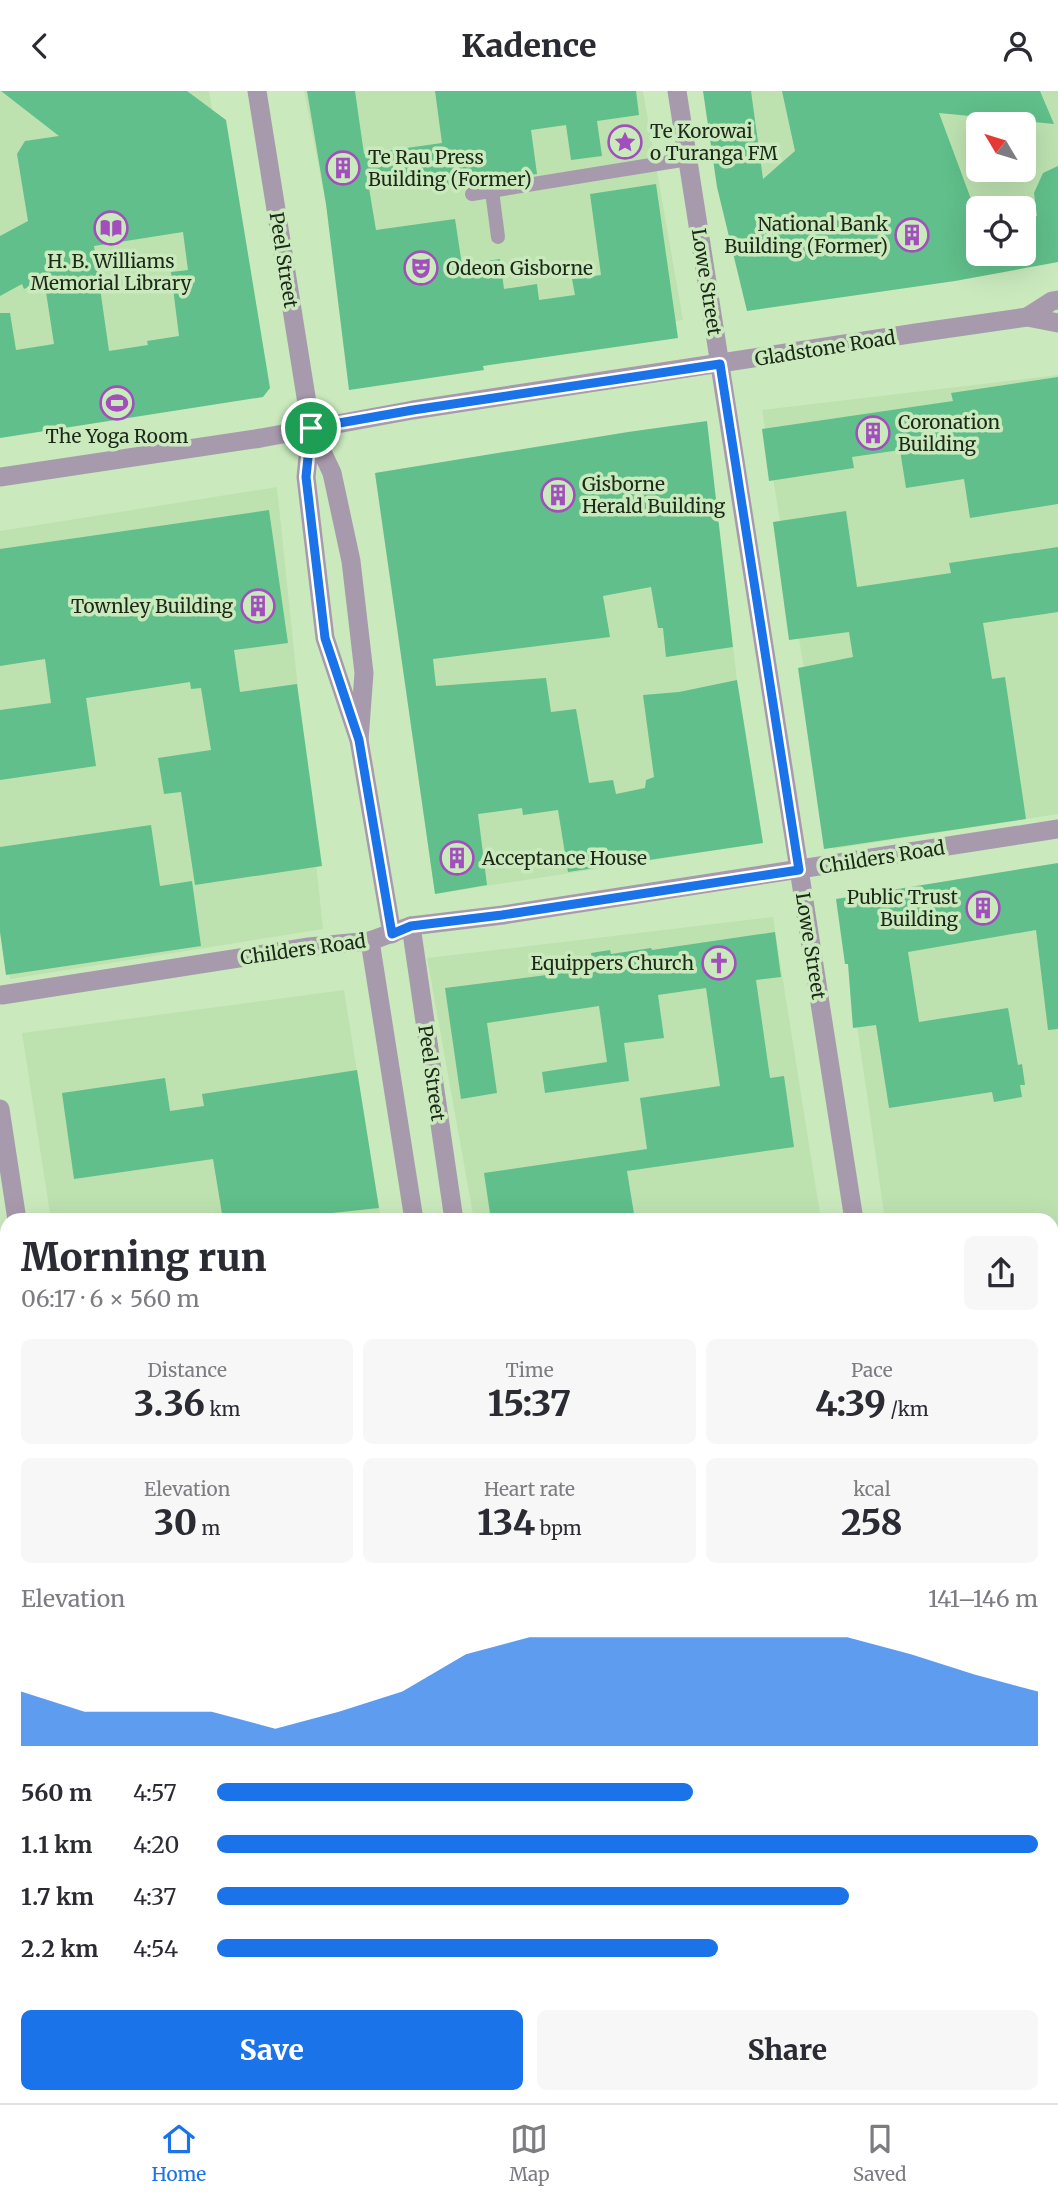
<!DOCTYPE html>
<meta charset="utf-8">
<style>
:root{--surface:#fff;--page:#f7f7f7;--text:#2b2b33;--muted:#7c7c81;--line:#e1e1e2;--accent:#1a73e8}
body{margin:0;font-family:Merriweather,serif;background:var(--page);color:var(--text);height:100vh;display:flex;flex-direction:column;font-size:26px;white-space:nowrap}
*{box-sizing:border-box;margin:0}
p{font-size:23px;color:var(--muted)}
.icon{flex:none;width:38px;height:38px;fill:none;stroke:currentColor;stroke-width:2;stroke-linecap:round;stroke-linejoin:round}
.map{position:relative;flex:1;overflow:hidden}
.panel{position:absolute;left:0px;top:1122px;width:1059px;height:891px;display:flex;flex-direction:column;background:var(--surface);border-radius:21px 21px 0 0;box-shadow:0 7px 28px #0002}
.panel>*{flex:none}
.needle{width:46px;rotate:308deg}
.tools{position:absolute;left:966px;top:21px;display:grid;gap:14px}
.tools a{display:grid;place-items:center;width:70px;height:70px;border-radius:10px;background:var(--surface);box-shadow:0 7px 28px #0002;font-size:35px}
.pin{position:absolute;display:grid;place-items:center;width:60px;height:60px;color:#fff;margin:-30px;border:4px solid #fff;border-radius:50%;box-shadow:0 2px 7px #0007}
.round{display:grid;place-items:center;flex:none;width:74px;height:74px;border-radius:10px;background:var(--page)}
.head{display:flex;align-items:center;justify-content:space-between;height:119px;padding:0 21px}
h1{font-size:38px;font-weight:800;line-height:52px}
.figures{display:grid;grid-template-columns:repeat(3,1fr);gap:10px;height:119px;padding:7px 21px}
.figures div{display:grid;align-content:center;border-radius:10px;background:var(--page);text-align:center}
.figures b{font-size:35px;font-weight:800}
.figures small{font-size:19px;font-weight:400}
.figures p{font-size:19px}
.chart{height:196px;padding:14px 21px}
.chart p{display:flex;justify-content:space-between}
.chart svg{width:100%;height:126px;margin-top:7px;fill:var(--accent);opacity:.7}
.cta{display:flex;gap:14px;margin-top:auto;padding:14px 21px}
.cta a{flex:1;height:80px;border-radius:10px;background:var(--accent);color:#fff;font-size:28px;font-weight:800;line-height:80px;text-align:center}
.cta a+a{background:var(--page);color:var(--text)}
ul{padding:0 21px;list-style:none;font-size:23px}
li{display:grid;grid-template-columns:112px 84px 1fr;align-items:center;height:52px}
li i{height:18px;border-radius:9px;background:var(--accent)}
header{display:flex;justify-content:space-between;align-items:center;height:91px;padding:0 21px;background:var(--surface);font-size:32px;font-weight:800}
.tabs{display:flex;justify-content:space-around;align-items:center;height:98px;border-top:2px solid var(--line);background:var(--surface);font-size:19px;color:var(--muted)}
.tabs a{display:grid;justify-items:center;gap:4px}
.tabs .selected{color:var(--accent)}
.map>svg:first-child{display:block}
</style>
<header><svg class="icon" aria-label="back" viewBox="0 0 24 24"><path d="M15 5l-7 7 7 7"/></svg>Kadence<svg class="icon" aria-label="person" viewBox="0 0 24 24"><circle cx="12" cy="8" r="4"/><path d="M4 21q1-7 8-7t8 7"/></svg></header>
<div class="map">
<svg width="1058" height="2012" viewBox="0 0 1058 2012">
<rect width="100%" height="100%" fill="#caeabe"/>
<g fill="#bde2b0" fill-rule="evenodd">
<path d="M0 0H209L258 294 0 335Z"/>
<path d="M304 0H643L683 229 358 278Z"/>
<path d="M714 0H1058V171L749 218ZM978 33H1024V79H978ZM978 117H1024V163H978Z"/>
<path d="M1058 284V723L833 758 762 319Z"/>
<path d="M702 331 707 335 737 589 763 752 435 803 375 382Z"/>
<path d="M277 396 323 838 10 888 0 818V440Z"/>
<path d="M1058 775V1367L1052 1368V1129H885L840 817Z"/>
<path d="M773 826 821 1129H474L427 867Z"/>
<path d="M344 899 381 1129H51L22 942Z"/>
<path d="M0 1250 7 1297V1527L0 1528Z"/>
<path d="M1052 1422H1058V2012H796L781 2006H1052Z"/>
<path d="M7 1579V1748L0 1749V1581Z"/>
</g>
<g fill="#e3b369">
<path d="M7 1748V1982L0 1984V1749Z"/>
<path d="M415 2006H687L702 2012H406Z"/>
</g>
<g fill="#fbabad">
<path d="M7 1991V2006H415L406 2012H0V1993Z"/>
<path d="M687 2006H800L816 2012H702Z"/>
</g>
<g fill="#60bf8a" fill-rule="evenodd">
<path d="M1 0H187L226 29 270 297 263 306 0 347V222H10L16 259 54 253 44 188 24 198 22 193 0 205V145L28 130 17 63 25 50 59 45ZM183 141 188 179 171 181 179 245 147 250 148 254 109 260 94 155Z"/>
<path d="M307 0H355L364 63 442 52 435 0H636L639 24 597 30 602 65 571 69 566 34 531 39 537 83 427 97 426 89 369 97 376 139 455 128 462 174 500 168 504 198 537 193 539 209 575 204 572 188 601 184 590 103 656 93 678 247 483 275 484 279 349 299 326 113Z"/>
<path d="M703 0H751L763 88 795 60 782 0H1040L1054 33 939 22 978 127V163H1024V125H1037L1034 102 1043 82 1058 75V171L955 190 747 220 717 96Z"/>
<path d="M1058 286V413L970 427 964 388 906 397 900 359 852 366 854 377 769 390 762 338 953 310 951 302Z"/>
<path d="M707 330 733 556 666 566 663 537H658L651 496 603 505 610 546 433 568 436 595 546 587 551 621 576 618 589 692 613 689 616 703 645 697 646 689 654 686 643 604 679 601 737 589 763 752 568 781 558 719 523 724 522 717 478 723 487 794 435 803 375 382 628 341Z"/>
<path d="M269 419 288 552 234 559 240 601 297 593 322 775 195 794 181 701 164 703 158 667 211 659 201 597 191 598 190 591 86 607 96 675 0 689V619L51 612 45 568 0 575V458Z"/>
<path d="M846 420 857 496 951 482 949 472 1058 456V521L983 532 992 588 1005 586 1026 728 824 758 798 577 853 566 849 541 789 549 773 431Z"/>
<path d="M151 734 160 795 192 790 201 855 6 884 0 841V756Z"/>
<path d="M1058 772V938L1048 939 1036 839 908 861 919 931 1008 917 1018 974 1022 973 1025 994H1020L1022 1006 994 1011 992 1001 889 1017 876 934 853 937 848 873H845L836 808Z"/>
<path d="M775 841 781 886 756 889 770 987 784 985 794 1056 627 1080 635 1129H491L484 1082 647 1058 640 1007 720 995 706 897 658 904 664 947 624 952 629 990 545 1002 542 981 607 971 599 915 487 932 497 1002 461 1008 445 897 593 878 591 862 610 859 611 863 651 857 652 859Z"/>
<path d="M357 979 379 1117 266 1129H223L213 1068 74 1088 62 1002 165 987 170 1020 204 1015 202 1003Z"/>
</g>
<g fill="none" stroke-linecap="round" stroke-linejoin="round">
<g stroke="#a89aad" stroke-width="14">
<path d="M492 100 498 146"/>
<path d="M472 103 688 68"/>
</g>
<g stroke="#a89aad" stroke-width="19">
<path d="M257 0 311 337 332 382 351 470 364 582 359 649"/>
<path d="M677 0 854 1129"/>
<path d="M311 337 306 386 325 547 359 649 392 843"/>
<path d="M411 835 454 1129"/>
<path d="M370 850 414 1129"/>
<path d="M0 1018 17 1129"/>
<path d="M1052 1381 1058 1380"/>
<path d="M0 1547 7 1546"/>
</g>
<g stroke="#a89aad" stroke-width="19">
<path d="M1027 226 1052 210 1058 209"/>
<path d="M0 386 261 347 413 319 916 242 1027 226 1058 232"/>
<path d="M2 904 309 856 370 850 411 835 503 824 1058 738"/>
</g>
</g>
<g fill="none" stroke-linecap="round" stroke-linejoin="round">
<defs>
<path id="route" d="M720 273 799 779 502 824 411 835 392 843 359 649 325 547 306 386 311 337 413 319Z"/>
</defs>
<use href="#route" stroke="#fff" stroke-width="14"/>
<use href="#route" stroke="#1a73e8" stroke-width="9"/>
</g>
<defs>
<symbol id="sight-ring" viewBox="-11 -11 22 22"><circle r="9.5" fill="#caeabe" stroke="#a24ebd" stroke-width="1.5"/><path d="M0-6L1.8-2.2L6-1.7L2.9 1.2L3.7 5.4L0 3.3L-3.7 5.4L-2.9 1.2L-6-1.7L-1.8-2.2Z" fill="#a24ebd"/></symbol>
<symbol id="building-ring" viewBox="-11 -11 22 22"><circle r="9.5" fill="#caeabe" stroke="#a24ebd" stroke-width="1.5"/><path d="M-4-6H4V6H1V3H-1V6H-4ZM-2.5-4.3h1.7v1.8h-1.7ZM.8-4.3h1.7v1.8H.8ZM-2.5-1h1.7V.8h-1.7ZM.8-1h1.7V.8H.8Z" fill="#a24ebd"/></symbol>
<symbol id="library-ring" viewBox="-11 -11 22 22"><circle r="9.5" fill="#caeabe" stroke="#a24ebd" stroke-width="1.5"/><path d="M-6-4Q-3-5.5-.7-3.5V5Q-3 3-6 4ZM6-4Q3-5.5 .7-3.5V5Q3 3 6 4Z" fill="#a24ebd"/></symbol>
<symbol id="theatre-ring" viewBox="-11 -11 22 22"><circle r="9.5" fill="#caeabe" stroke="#a24ebd" stroke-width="1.5"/><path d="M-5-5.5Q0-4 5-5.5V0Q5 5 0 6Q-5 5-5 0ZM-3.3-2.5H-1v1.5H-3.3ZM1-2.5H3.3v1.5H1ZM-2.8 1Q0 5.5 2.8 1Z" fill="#a24ebd"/></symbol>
<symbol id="stadium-ring" viewBox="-11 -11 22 22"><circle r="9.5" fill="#caeabe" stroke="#a24ebd" stroke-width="1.5"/><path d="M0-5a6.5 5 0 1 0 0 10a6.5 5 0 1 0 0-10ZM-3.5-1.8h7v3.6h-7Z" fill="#a24ebd"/></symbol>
<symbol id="church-ring" viewBox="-11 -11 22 22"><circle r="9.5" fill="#caeabe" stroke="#a24ebd" stroke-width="1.5"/><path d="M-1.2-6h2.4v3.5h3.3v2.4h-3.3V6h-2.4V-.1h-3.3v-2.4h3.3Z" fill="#a24ebd"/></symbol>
</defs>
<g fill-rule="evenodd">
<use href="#sight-ring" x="606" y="32" width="38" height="38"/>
<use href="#building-ring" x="324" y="58" width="38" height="38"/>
<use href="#library-ring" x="92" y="118" width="38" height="38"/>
<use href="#building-ring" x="893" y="125" width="38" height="38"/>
<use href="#theatre-ring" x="402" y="158" width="38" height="38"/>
<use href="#stadium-ring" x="98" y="293" width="38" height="38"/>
<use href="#building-ring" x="854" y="323" width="38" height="38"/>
<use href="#building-ring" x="539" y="385" width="38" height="38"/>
<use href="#building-ring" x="239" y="496" width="38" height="38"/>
<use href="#building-ring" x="438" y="748" width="38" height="38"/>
<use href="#building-ring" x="964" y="798" width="38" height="38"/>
<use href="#church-ring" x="700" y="853" width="38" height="38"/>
</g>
<g text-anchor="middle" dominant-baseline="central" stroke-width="7" stroke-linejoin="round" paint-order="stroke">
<g font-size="19" fill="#1c2818" stroke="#caeabe" text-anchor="start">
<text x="650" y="40">Te Korowai<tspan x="650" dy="22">o Turanga FM</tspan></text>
<text x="368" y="66">Te Rau Press<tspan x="368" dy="22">Building (Former)</tspan></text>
<text x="888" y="133" text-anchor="end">National Bank<tspan x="888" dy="22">Building (Former)</tspan></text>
<text x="111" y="170" text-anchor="middle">H. B. Williams<tspan x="111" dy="22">Memorial Library</tspan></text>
<text x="446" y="177">Odeon Gisborne</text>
<text x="898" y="331">Coronation<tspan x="898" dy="22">Building</tspan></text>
<text x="117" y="345" text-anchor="middle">The Yoga Room</text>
<text x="582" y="393">Gisborne<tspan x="582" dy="22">Herald Building</tspan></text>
<text x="233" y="515" text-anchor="end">Townley Building</text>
<text x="482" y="767">Acceptance House</text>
<text x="958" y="806" text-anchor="end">Public Trust<tspan x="958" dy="22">Building</tspan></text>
<text x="694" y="872" text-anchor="end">Equippers Church</text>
</g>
<g font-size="19" fill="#1c2818" stroke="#caeabe">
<text transform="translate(284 169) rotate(81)">Peel Street</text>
<text transform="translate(707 191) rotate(81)">Lowe Street</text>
<text transform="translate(825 257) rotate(-9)">Gladstone Road</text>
<text transform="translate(882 766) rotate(-9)">Childers Road</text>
<text transform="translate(811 855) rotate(81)">Lowe Street</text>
<text transform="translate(303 858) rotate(-8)">Childers Road</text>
<text transform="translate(432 982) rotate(82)">Peel Street</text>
</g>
</g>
</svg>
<div class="tools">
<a><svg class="needle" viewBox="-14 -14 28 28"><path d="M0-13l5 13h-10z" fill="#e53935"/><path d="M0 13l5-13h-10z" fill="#7c7c81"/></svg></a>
<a><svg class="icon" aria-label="locate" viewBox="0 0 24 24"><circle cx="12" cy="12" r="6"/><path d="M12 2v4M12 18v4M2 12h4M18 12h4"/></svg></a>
</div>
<div class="pin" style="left:311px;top:337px;background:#1e9e55"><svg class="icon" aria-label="arrive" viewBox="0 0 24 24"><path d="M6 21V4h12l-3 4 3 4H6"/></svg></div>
<section class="panel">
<div class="head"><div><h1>Morning run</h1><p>06:17 · 6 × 560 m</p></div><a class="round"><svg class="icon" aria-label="share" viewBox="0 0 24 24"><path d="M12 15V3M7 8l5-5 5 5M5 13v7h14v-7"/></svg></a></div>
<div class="figures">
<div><p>Distance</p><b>3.36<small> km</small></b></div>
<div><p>Time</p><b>15:37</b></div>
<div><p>Pace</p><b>4:39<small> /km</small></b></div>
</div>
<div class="figures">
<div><p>Elevation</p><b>30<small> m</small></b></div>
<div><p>Heart rate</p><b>134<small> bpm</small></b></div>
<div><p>kcal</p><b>258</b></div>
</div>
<div class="chart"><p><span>Elevation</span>141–146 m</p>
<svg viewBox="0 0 160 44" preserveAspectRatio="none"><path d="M0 44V25L10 32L20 32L30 32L40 38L50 32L60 25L70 12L80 6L90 6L100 6L110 6L120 6L130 6L140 12L150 19L160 25V44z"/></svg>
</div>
<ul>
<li><b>560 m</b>4:57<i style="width:58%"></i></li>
<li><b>1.1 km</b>4:20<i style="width:100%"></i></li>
<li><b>1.7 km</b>4:37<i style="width:77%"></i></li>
<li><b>2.2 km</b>4:54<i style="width:61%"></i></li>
</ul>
<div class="cta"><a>Save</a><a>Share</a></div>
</section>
</div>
<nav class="tabs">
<a class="selected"><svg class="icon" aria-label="home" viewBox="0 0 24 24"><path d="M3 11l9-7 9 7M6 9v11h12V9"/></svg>Home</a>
<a><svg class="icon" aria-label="map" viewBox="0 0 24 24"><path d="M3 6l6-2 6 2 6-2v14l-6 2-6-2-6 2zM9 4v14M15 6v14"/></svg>Map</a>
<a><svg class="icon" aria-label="saved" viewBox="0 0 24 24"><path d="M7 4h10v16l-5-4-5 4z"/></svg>Saved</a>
</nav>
